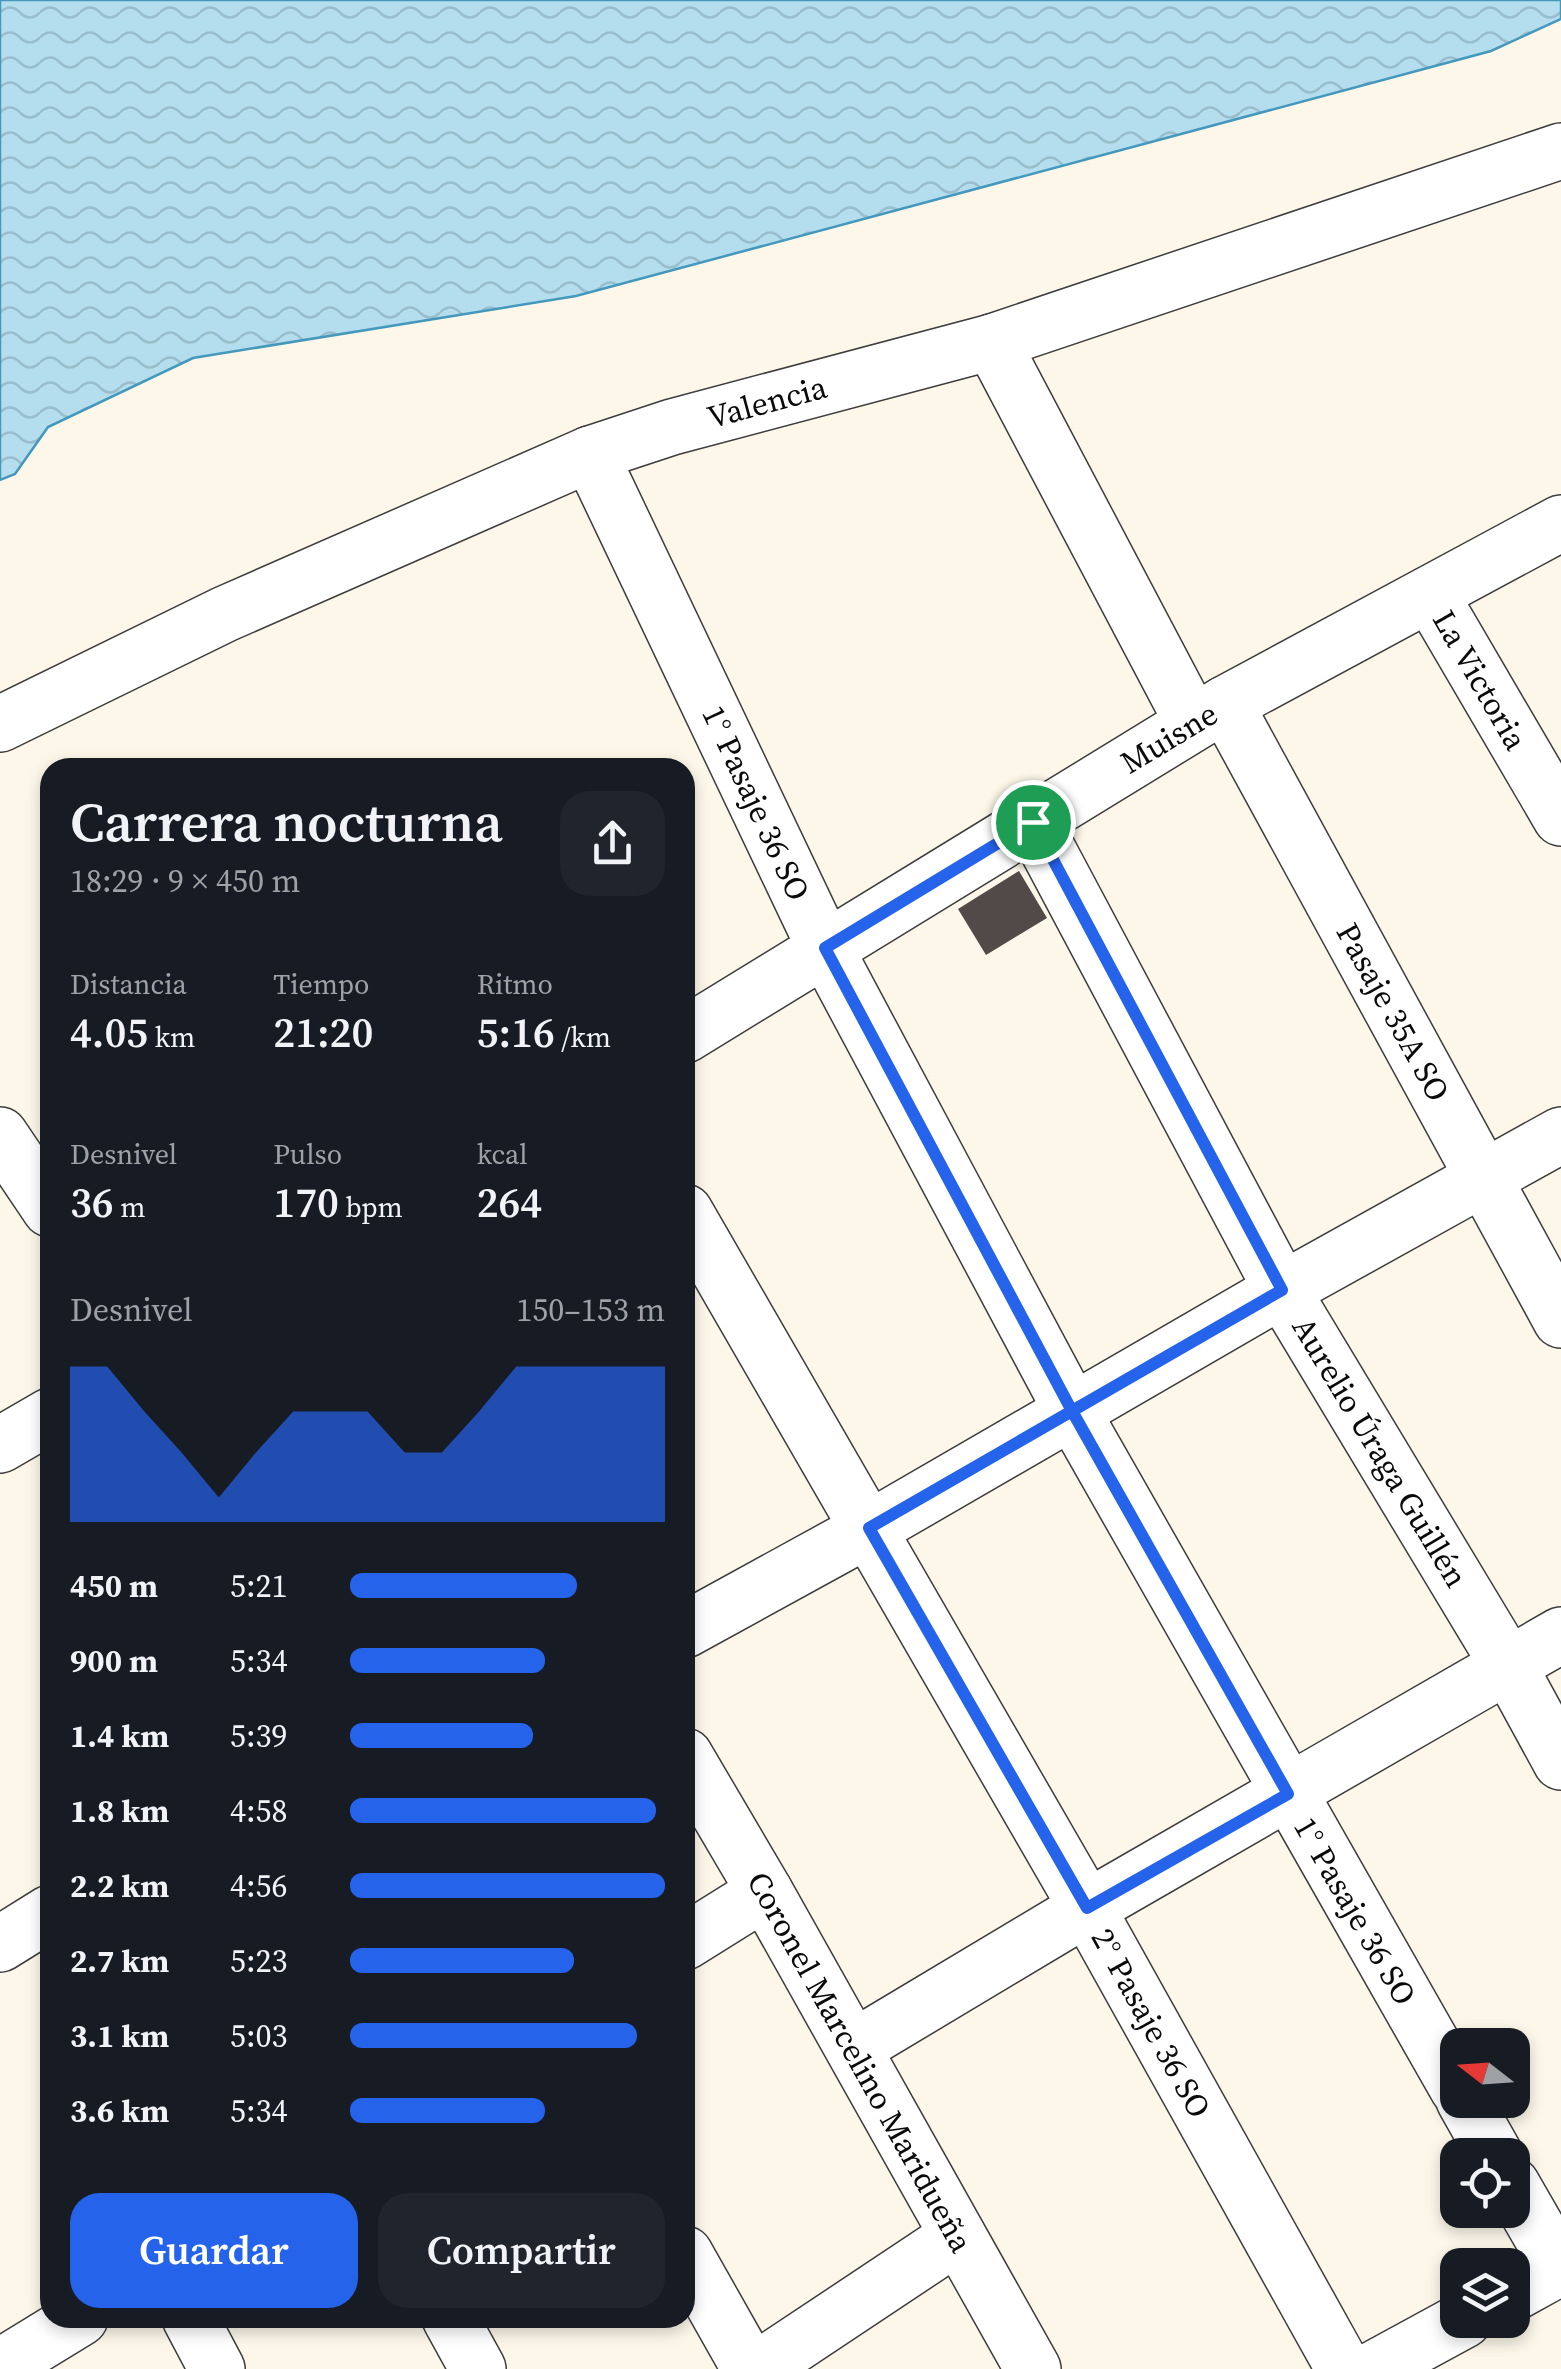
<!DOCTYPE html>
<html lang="es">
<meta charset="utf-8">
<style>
:root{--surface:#171b24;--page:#20242c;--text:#f1f3f6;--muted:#9ea1a6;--accent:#2563eb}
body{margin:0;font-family:"Source Serif 4",serif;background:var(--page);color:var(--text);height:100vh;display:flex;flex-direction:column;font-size:38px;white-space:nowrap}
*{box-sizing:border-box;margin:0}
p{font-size:32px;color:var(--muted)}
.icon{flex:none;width:55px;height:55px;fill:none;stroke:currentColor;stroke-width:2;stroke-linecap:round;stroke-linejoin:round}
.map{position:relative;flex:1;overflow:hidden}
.sheet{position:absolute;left:40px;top:758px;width:655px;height:1570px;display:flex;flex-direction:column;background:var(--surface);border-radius:30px;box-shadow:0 5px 15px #0003}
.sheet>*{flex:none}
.needle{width:65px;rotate:287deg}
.tools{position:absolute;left:1440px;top:2028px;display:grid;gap:20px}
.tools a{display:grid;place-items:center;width:90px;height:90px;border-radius:20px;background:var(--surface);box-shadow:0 5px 15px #0003;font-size:50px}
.pin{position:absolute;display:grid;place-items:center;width:85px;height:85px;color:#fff;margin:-42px;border:5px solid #fff;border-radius:50%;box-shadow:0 2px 10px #0007}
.round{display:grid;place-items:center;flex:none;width:105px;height:105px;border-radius:30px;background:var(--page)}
.summary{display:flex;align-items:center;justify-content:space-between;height:170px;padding:0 30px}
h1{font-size:55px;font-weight:600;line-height:75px}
.stats{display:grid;grid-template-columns:repeat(3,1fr);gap:15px;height:170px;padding:10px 30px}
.stats div{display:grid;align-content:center}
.stats b{font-size:42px;font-weight:600}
.stats small{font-size:28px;font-weight:400}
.stats p{font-size:28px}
.chart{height:280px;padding:20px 30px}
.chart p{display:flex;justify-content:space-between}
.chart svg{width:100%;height:180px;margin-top:10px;fill:var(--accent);opacity:.7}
.button{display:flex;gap:20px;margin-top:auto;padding:20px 30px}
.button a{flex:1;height:115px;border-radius:30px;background:var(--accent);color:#fff;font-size:40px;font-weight:600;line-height:115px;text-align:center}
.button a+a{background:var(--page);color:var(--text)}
ul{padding:0 30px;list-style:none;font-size:32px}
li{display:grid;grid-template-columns:160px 120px 1fr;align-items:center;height:75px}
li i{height:25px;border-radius:12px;background:var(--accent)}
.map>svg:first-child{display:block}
</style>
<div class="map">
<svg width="1561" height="2369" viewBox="0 0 1561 2369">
<defs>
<pattern id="water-waves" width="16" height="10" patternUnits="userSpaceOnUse" patternTransform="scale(2.5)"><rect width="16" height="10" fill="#b4deee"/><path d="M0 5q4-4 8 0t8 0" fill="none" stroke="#99bdcb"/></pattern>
</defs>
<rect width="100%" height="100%" fill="#fcf7e9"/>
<path fill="url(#water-waves)" stroke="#4498bc" stroke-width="2.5" d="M0 0H1561V19L1491 51 576 296 193 358 48 427 15 474 0 480Z"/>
<path fill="#514a48" d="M1019 871 1047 918 986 955 958 909Z"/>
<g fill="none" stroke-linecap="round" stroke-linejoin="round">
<defs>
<g id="minor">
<path d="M992 342 1193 723"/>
<path d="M590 454 825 948 1072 1411 1458 2089"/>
<path d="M1430 594 1561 818"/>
<path d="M1225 704 1561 1320"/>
<path d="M0 724 225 614 590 454 672 427 992 342 1561 151"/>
<path d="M1033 822 1282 1290 1508 1665 1561 1762"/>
<path d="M685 1035 1225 704 1561 523"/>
<path d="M0 1135 50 1209"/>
<path d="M685 1212 1087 1908 1344 2369"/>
<path d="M0 1445 50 1416"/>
<path d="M685 1630 869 1529 1282 1290 1561 1135"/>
<path d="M685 1756 765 1892 1033 2369"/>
<path d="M685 1942 765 1892"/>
<path d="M0 1944 50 1913"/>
<path d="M853 2048 1087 1908 1561 1635"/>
<path d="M1464 2100 1495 2155"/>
<path d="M1512 2185 1561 2270"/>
<path d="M685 2254 750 2369"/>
<path d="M1512 2294 1561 2267"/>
<path d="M190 2318 217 2369"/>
<path d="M450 2318 478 2369"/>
<path d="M0 2367 80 2318"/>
<path d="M758 2369 958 2236"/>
<path d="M1374 2369 1464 2320"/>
</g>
</defs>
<use href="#minor" stroke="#3d3d3d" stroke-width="58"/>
<use href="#minor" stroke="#fff" stroke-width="55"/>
</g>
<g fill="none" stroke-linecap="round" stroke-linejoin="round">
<defs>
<path id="route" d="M1033 822 825 948 1072 1411 1288 1794 1087 1908 869 1528 1282 1290 1033 822"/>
</defs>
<use href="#route" stroke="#fff" stroke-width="20"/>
<use href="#route" stroke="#2563eb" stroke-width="12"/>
</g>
<g text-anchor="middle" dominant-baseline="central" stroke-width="10" stroke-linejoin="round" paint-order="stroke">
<g font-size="32" fill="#0a0a0a" stroke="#fff">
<text transform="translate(767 402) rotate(-15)">Valencia</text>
<text transform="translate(1480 680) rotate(60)">La Victoria</text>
<text transform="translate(1169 738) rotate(-31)">Muisne</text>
<text transform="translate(756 803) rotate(65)">1° Pasaje 36 SO</text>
<text transform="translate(1393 1012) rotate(61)">Pasaje 35A SO</text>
<text transform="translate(1380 1452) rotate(59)">Aurelio Úraga Guillén</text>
<text transform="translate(1355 1911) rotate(60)">1° Pasaje 36 SO</text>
<text transform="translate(1151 2023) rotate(61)">2° Pasaje 36 SO</text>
<text transform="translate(860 2062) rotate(61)">Coronel Marcelino Maridueña</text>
</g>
</g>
</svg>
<div class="tools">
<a><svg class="needle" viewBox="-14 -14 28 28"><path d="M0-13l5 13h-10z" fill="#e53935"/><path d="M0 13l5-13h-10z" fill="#9ea1a6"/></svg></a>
<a><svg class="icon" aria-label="locate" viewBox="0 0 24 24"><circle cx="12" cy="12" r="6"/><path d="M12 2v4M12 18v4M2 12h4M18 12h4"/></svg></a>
<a><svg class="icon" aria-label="layers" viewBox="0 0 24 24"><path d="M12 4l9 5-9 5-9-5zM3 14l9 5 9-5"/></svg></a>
</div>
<div class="pin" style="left:1033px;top:822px;background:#1e9e55"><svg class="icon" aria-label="arrive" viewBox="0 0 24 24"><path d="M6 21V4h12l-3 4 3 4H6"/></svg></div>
<section class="sheet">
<div class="summary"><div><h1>Carrera nocturna</h1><p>18:29 · 9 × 450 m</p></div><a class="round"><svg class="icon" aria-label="share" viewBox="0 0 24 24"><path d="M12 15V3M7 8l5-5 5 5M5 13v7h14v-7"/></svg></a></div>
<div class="stats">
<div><p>Distancia</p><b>4.05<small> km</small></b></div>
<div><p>Tiempo</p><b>21:20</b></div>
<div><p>Ritmo</p><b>5:16<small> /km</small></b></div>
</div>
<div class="stats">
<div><p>Desnivel</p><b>36<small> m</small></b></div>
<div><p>Pulso</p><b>170<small> bpm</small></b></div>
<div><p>kcal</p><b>264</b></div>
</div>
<div class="chart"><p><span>Desnivel</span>150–153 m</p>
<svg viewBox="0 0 160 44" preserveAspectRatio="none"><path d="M0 44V6L10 6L20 17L30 27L40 38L50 27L60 17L70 17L80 17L90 27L100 27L110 17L120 6L130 6L140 6L150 6L160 6V44z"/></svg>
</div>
<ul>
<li><b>450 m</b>5:21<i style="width:72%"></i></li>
<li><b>900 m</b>5:34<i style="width:62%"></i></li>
<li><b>1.4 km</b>5:39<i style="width:58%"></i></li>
<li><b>1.8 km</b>4:58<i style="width:97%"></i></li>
<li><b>2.2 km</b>4:56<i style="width:100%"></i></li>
<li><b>2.7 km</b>5:23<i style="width:71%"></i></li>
<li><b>3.1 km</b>5:03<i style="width:91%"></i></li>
<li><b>3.6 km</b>5:34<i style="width:62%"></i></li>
</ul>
<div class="button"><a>Guardar</a><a>Compartir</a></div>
</section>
</div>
